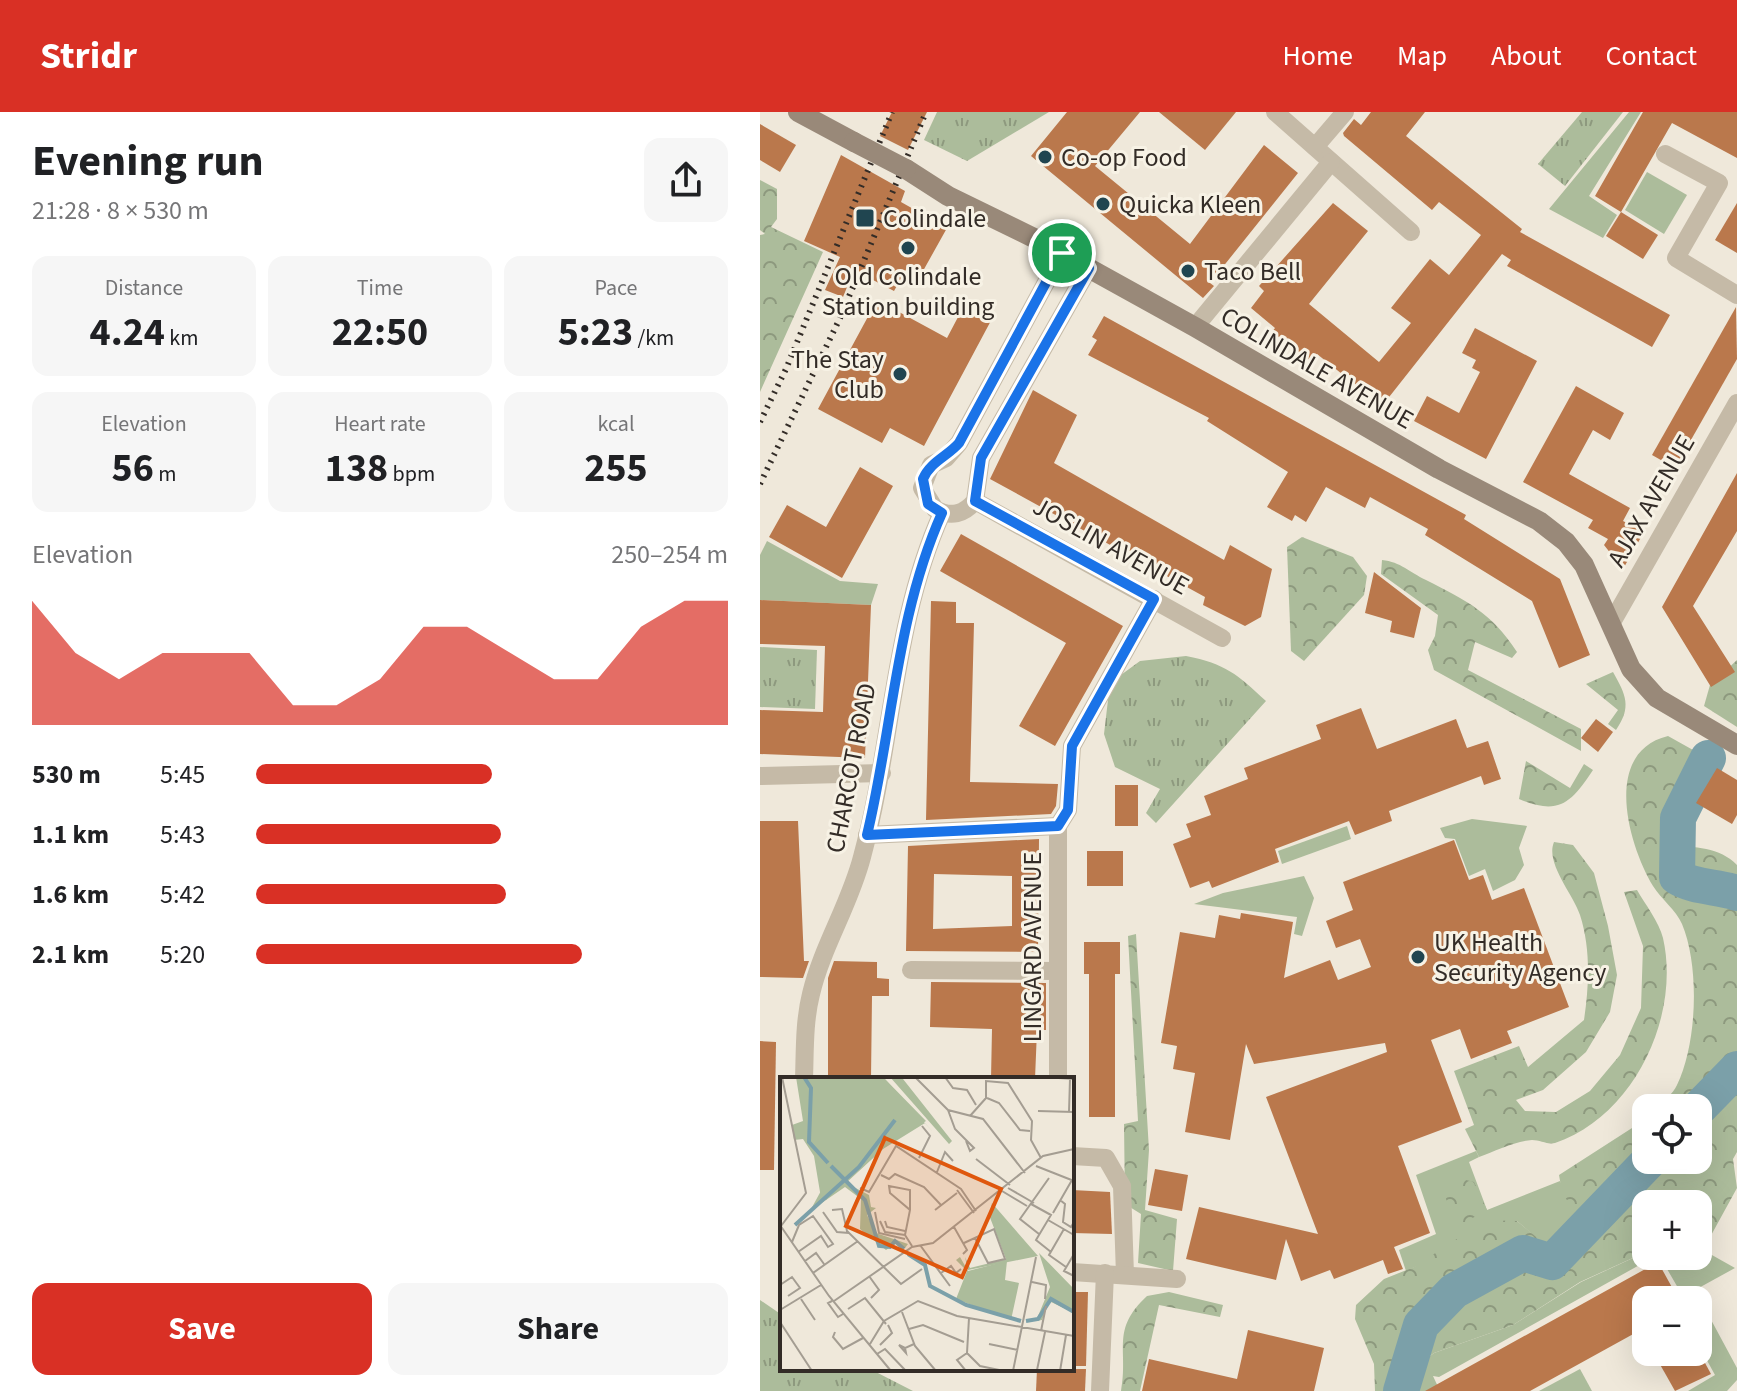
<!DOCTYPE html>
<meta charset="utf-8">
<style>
:root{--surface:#fff;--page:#f6f6f6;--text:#202124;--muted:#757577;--accent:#d93025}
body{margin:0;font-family:"Source Sans 3",sans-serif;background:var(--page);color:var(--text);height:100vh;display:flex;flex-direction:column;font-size:30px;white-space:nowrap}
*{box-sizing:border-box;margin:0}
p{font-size:26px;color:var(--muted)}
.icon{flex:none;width:44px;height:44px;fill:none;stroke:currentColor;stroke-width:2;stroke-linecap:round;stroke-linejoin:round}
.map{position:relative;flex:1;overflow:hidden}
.sheet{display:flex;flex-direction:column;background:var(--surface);width:760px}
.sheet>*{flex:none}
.tools{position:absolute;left:872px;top:982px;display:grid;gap:16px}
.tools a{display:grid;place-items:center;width:80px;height:80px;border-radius:16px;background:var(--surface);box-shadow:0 8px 32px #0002;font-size:40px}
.pin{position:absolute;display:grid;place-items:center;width:68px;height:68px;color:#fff;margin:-34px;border:4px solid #fff;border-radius:50%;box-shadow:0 2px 8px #0007}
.round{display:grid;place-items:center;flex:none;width:84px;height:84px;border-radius:16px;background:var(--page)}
.head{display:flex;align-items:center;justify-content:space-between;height:136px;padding:0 32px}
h1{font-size:44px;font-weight:700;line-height:60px}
.metrics{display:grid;grid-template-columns:repeat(3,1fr);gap:12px;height:136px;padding:8px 32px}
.metrics div{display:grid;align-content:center;border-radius:16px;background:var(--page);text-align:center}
.metrics b{font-size:40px;font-weight:700}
.metrics small{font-size:22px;font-weight:400}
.metrics p{font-size:22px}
.chart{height:224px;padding:16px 32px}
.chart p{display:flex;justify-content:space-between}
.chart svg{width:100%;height:144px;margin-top:8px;fill:var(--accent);opacity:.7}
.action{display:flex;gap:16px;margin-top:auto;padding:16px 32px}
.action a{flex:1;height:92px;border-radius:16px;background:var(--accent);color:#fff;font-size:32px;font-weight:700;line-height:92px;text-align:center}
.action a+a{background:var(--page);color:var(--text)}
ul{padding:0 32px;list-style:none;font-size:26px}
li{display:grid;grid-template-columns:128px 96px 1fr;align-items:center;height:60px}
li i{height:20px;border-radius:10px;background:var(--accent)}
header{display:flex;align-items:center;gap:48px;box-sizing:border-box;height:112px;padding:0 40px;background:var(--accent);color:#fff}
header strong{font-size:38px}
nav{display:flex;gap:44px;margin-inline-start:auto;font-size:28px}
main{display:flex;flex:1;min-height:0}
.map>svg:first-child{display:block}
</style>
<header>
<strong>Stridr</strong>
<nav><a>Home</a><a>Map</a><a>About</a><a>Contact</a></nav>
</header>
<main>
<section class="sheet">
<div class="head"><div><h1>Evening run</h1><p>21:28 · 8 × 530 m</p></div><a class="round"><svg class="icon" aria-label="share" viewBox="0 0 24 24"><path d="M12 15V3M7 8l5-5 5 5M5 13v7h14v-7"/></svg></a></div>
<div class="metrics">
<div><p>Distance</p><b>4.24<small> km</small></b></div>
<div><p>Time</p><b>22:50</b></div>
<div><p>Pace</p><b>5:23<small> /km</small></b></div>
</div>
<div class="metrics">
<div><p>Elevation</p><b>56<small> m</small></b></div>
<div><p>Heart rate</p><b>138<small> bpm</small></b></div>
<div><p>kcal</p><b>255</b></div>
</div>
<div class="chart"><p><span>Elevation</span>250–254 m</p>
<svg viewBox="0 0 160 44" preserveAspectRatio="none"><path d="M0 44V6L10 22L20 30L30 22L40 22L50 22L60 38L70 38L80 30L90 14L100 14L110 22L120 30L130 30L140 14L150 6L160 6V44z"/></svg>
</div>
<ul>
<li><b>530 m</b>5:45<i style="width:50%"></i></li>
<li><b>1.1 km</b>5:43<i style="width:52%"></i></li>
<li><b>1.6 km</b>5:42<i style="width:53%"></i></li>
<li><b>2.1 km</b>5:20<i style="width:69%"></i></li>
</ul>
<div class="action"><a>Save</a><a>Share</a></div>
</section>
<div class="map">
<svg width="977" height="1279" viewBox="0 0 977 1279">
<defs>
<pattern id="forest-crowns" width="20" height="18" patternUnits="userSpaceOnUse" patternTransform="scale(2)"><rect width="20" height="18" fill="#acbc9b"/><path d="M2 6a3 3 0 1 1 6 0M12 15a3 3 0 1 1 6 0" fill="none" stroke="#8d997e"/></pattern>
<pattern id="park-tufts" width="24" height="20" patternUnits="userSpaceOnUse" patternTransform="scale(2)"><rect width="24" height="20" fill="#acbc9b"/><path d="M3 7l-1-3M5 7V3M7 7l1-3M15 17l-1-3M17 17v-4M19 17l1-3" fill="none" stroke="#8d997e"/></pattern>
</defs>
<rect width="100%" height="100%" fill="#efe8da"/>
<g fill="#acbc9b">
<path d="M869 0H881L829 84 857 103 843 126 789 97Z"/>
<path d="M887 60 927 83 904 122 865 98Z"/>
<path d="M7 429 80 469 118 472 111 493 0 488V443Z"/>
<path d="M712 707 767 714 759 736 764 753 755 768 733 779 725 757 709 764 695 727 685 726 680 716Z"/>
<path d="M587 714 591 727 522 752 518 739Z"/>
<path d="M544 764 554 786 542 824 534 822 537 805 434 792 463 781Z"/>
<path d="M716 1039 719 1045 709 1050 727 1098 800 1069 814 1098 788 1136 757 1109 646 1159 639 1138 676 1122 656 1063Z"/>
<path d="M943 1138 975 1156 935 1178 977 1256V1268L967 1279H928L955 1263 938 1232V1188H925L903 1150 892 1146 679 1265 673 1264 680 1279H672L654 1256 674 1241 753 1213 821 1170 886 1140V1144H938V1139Z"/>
<path d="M820 1257 832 1279H779Z"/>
</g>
<g fill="url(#forest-crowns)">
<path d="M0 68 17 77V107L11 115 63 140 0 280V123L5 122 0 118Z"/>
<path d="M542 425 593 445 607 464 604 483 544 549 531 539 527 435Z"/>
<path d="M622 448C641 450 649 460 666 468 707 489 731 500 757 540L752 546 715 530 708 558 821 617V639L674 558 668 538 675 524 678 503 621 462Z"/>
<path d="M977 548V615L944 594 950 573Z"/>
<path d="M853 560C866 583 872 595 856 618L848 612 858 598 826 572Z"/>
<path d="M908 624 942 643 909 710 911 733C934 735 960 735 977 753V1040L973 1047 977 1076 943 1138 938 1139V1092H886V1140L820 1170 753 1213 674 1241 655 1255 672 1263V1279H615L614 1252 595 1207 596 1193 624 1167 654 1155 726 1108 757 1109 788 1135 813 1098 802 1080 799 1063 886 1007V1048H938V996H897C903 989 913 982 917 973 937 932 940 855 922 812 916 798 901 787 893 774 868 732 842 640 908 624Z"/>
<path d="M766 649 810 676 824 652 833 658C811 691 799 704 759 687Z"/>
<path d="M794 730 813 733 834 761 848 814 857 863 850 900 826 940 783 978 756 988 765 999 796 1000 830 979 860 943 881 896 883 834 864 780 877 778C885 792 899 810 903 826 921 905 873 1005 795 1031 788 1033 780 1028 772 1028 755 1029 735 1039 719 1045L705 1017 714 1013 694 959 759 934 768 955 824 908C829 874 831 837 820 803 813 782 785 751 794 730Z"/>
<path d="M376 822 389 1038 385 1098 417 1107 413 1159 378 1151 381 1102 365 1092 364 1012 378 1009 368 824Z"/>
<path d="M702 1067 714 1070 727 1098 698 1114 686 1087 688 1071Z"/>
<path d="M409 1180 463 1193 460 1205 399 1193 380 1279H361C369 1238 350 1218 387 1184Z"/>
</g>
<g fill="url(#park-tufts)">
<path d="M177 0H289L207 49 164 28Z"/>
<path d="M822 0H863L805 74 778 52Z"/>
<path d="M0 535 57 538 55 597 0 595Z"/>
<path d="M426 544C466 552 477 562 506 589L396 711 386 701 400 677 355 655 344 622 350 571 380 549Z"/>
<path d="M0 1188 22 1203V1257H110L153 1279H0Z"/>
</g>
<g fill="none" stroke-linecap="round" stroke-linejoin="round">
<g stroke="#7ba0a9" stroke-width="36">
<path d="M948 646 918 706 917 765C935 776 957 774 977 781"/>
<path d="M938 997 977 957"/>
<path d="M641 1279 661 1213 694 1179 763 1141 792 1150 890 1048"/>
</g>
</g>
<g fill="#ba784c" fill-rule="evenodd">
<path d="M132 0H167L148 38 120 24Z"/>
<path d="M307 0H380L335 54 430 132 504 33 538 61 450 171 454 174 443 186 271 44Z"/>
<path d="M399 0H476L445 38Z"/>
<path d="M611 0H665L646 24 762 117 760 120 910 203 892 235 747 154 751 148 742 142 622 294 557 242 551 249 512 220 515 216 491 196 504 179 499 174 573 91 608 119 549 192 619 250 651 211 631 196 650 172 670 147 689 163 721 123 679 90 672 98 584 24 583 21 594 7 601 13Z"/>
<path d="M883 0H977V46L912 11 861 100 835 84Z"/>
<path d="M0 12 36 33 20 60 0 48Z"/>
<path d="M81 43 145 79 141 90 187 116 163 159 149 152 134 179 94 158 83 185 65 178 80 145 44 129Z"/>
<path d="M977 91V141L955 128Z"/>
<path d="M861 100 898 123 883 147 846 124Z"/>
<path d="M117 188 187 226 207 188 234 203 164 334 130 316 122 331 58 297Z"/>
<path d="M976 195 977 247 915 356 892 343Z"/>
<path d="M344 204 706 403 704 407 800 467 830 543 799 556 772 489 665 423 668 417 610 385 605 396 566 375 546 410 535 403 532 409 507 395 528 360 447 309 449 306 328 243 337 228 332 225Z"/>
<path d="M715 216 777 249 726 347 654 309 667 284 699 301 720 260 712 256 716 248 702 241Z"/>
<path d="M816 274 864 301 850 328 833 318 809 362 870 396 863 409 884 420 863 457 844 433 848 427 828 416 833 408 763 370Z"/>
<path d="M273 278 317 303 294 351 464 448 470 433 512 457 501 505 485 514 443 493 445 485 230 367Z"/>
<path d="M100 355 133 374 82 466 9 425 27 393 66 415Z"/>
<path d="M977 361V419L933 494 975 560 951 575 902 495Z"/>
<path d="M201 422 363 514 295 634 259 614 306 531 180 459Z"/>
<path d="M614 460 661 496 654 526 630 520 632 509 605 501Z"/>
<path d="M0 488 111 493 105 646 0 642V598L63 600 65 534 0 532Z"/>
<path d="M171 489 196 490V511H214L210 670 298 672 296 694 291 702 166 708Z"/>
<path d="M601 596 617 637 696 607 707 636 728 629 741 667 724 673 721 664 629 699 632 709 595 723 589 709 515 737 519 750 452 776 449 769 430 776 413 732 431 725 426 712 451 703 444 684 488 667 484 656 561 627 556 613Z"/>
<path d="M836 607 853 620 838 640 821 626Z"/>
<path d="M957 656 977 668V703L972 712 936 691Z"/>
<rect x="355" y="673" width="23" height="41"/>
<path d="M0 709H38L44 849H49L43 866 0 865Z"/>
<path d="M279 727 278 840 146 839 148 734ZM174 762 252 764V814L173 817Z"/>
<path d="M694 728 709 768 723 763 732 788 764 776 809 895 747 919 752 931 711 947 700 917 671 928 702 1010 638 1034 670 1121 634 1135 643 1157 628 1162 623 1148 574 1167 570 1158 541 1169 526 1127 516 1168 426 1147 439 1095 558 1122 506 985 627 940 625 931 494 952 486 932 470 1028 425 1020 435 961 413 957 417 934 401 931 420 820 455 826 459 803 480 807 481 801 533 810 524 866 570 848 578 868 611 855 600 827 576 836 566 809 593 798 583 770Z"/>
<rect x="327" y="739" width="36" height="35"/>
<path d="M324 830H360V862H355V1005H329V862H324Z"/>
<path d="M74 849 117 850V866L129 867V884H112L111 967H68V866Z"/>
<path d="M171 870 286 871V918H277L275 967H231L232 917 170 915Z"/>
<path d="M0 929 16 930 14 1058H0Z"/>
<path d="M395 1057 428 1063 422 1099 388 1093Z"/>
<path d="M312 1078 350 1080 352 1122 312 1121Z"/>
<path d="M898 1150 919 1188H886V1215L770 1279H665Z"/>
<path d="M312 1180H328L326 1254H312Z"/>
<path d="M488 1218 564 1236 554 1279H382L389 1247 477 1267Z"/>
<path d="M893 1240H939L951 1262 915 1279Z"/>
<path d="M277 1257H326L325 1279H276Z"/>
</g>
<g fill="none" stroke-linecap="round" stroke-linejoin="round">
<g stroke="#c5baa7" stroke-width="18">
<path d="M515 0 651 120"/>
<path d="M555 35 585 0"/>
<path d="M905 42 959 71 916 146 977 183"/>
<path d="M302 141 199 331 186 346 171 353 162 376 175 397C191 406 204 402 215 389L221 346 329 156"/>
<path d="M435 215 571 50"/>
<path d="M215 389 462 526"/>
<path d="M851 512 977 291"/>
<path d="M0 664 122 661"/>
<path d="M107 723 298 714"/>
<path d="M151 858 297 859"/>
<path d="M44 967C45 939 44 910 51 882 62 835 90 792 102 745 133 630 133 510 182 401"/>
<path d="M298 967V714L308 698 312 634 394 487"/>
<path d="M312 1044 346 1046 362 1074 365 1163"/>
<path d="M312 1160 417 1167"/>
<path d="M340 1279 345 1161"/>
</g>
<g stroke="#998979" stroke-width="20">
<path d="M38 0 94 30"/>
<path d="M146 57 188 84 276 127 435 215 679 357 779 409 806 430 824 453 871 557 897 586 977 633"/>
</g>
<g stroke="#332c27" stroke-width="6" stroke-dasharray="2 6" stroke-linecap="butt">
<path d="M0 310 26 257 132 0"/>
<path d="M0 372 80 206 166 0"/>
</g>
<path stroke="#998979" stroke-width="20" d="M94 30 146 57"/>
</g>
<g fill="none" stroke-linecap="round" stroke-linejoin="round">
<defs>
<path id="route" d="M302 141 329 156 221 346 215 389 394 487 312 634 308 698 298 714 107 723C133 615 136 504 182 401L168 392 163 367C170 350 188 344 199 331Z"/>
</defs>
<use href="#route" stroke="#fff" stroke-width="16"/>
<use href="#route" stroke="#1a73e8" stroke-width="10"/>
</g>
<g fill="#204550" stroke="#f7f2e5" stroke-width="3">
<circle cx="285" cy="45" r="8"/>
<circle cx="343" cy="92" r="8"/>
<rect x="95" y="96" width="20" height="20" rx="4"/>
<circle cx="148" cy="136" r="8"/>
<circle cx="428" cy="159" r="8"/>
<circle cx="140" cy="262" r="8"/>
<circle cx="658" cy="845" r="8"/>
</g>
<g text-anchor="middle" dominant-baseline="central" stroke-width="6" stroke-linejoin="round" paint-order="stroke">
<g font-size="26" fill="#332c27" stroke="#f7f2e5" text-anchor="start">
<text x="301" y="45">Co-op Food</text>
<text x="359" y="92">Quicka Kleen</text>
<text x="123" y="106">Colindale</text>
<text x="444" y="159">Taco Bell</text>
<text x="148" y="164" text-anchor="middle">Old Colindale<tspan x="148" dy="30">Station building</tspan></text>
<text x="124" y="247" text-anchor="end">The Stay<tspan x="124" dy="30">Club</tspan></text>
<text x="674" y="830">UK Health<tspan x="674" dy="30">Security Agency</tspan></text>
</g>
<g font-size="26" fill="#332c27" stroke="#f7f2e5">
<text transform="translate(557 256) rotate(30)">COLINDALE AVENUE</text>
<text transform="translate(891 389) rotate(-60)">AJAX AVENUE</text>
<text transform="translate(351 434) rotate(29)">JOSLIN AVENUE</text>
<text transform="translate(91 656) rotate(-79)">CHARCOT ROAD</text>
<text transform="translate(272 835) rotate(-90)">LINGARD AVENUE</text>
</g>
</g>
<g transform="translate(20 965)">
<rect width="294" height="294" fill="#efe8da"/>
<path d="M180 180 188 194 227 184 225 203 239 206 231 243 176 222 187 194 176 183Z" fill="#acbc9b"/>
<path d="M103 0 153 55 145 46 103 72 66 106 89 118 91 130 96 131 87 138 96 156 128 167 125 171 118 165 106 173 80 152 81 122 65 110 30 134ZM110 0 123 2 172 64 169 67ZM259 176 294 212V236L269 224 262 243 256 244 270 210Z" fill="#acbc9b"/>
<path d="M16 0H103L146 44 107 68 46 123 41 121 34 79 23 62 14 63 12 48 23 44ZM212 126 258 179 188 193 185 180 190 191 226 182 209 138Z" fill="#acbc9b"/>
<path fill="none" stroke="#7ba0a9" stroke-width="4" d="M24 0 31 11 29 65 48 86M51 89 85 123 99 169 110 170 115 164 124 172M15 148 79 90 115 43M128 177 145 188 150 209 186 228 241 244M246 244 258 242 271 222 294 235"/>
<path fill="none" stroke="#a49d92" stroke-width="2" d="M135 0 168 33 203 42 245 96M165 0 173 11 187 13 196 28M263 0 294 2M207 21 219 26 240 53 250 54M168 33 175 52 194 71 190 74 186 64M258 34 294 35M289 35 290 2M190 39 206 21V4L228 6 252 44 251 63 261 81M139 81 150 59 142 49M196 82 230 108M256 89 294 104M157 95 165 75 173 84M101 98 109 102 115 97 144 110 161 128M80 111 89 115 116 69 181 112 196 134M228 111 254 126M177 113 194 136M222 114 247 129M280 123 285 127 283 145 291 150 294 145M251 127 271 138 256 163 271 175M52 133 62 132 67 154 121 207 142 192M130 133V113L109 109 110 116 130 133 125 158 132 169M155 133 177 116M43 135 57 155 69 156M95 135 99 156 125 162M273 136 292 103M268 143 294 158M100 144 105 155 125 158M105 144 107 150 125 154M0 148 49 219 111 294M1 149 26 116 2 0M174 150 187 173 183 177M284 152 269 178 286 190M259 157 240 142 269 101M12 165 19 148 33 139 53 167 48 170 41 159 18 175M184 166 214 152 225 182 208 186 195 161M140 168 170 209M294 177 284 194 294 199M25 184 36 176 44 187M33 196 78 164M161 196 171 189 176 196 181 192M89 199 99 213 91 221M252 205 266 208 265 222M0 208 12 200 20 211 8 219M21 222 35 243M52 224 48 226 58 240 63 237M54 224 132 170 153 166 263 79 294 72M68 232 85 221 106 247M0 233 41 208M122 235 135 269 156 294M189 241 187 276 200 289 224 294M0 245 32 294M129 252 143 248 184 265M261 254 266 229M55 255 53 260 63 272 83 261M90 267 104 244 138 224 177 239 294 259M209 267 238 273M100 268 112 256 108 248M125 271 119 268 126 276 125 271 134 267M97 277 105 272 126 294M257 293 265 255M186 294 177 283 187 276M233 294 256 180M280 294 286 258"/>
<path fill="#df570d" fill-opacity="0.15" stroke="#df570d" stroke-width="4" d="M105 61 221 112 182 200 66 149Z"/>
<rect width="294" height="294" fill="none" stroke="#332c27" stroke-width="4"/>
</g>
</svg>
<div class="tools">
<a><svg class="icon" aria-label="locate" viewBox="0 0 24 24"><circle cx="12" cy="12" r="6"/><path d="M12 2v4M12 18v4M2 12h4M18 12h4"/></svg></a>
<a>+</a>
<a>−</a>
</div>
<div class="pin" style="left:302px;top:141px;background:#1e9e55"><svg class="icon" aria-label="arrive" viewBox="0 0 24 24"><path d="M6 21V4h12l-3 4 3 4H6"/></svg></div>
</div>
</main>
